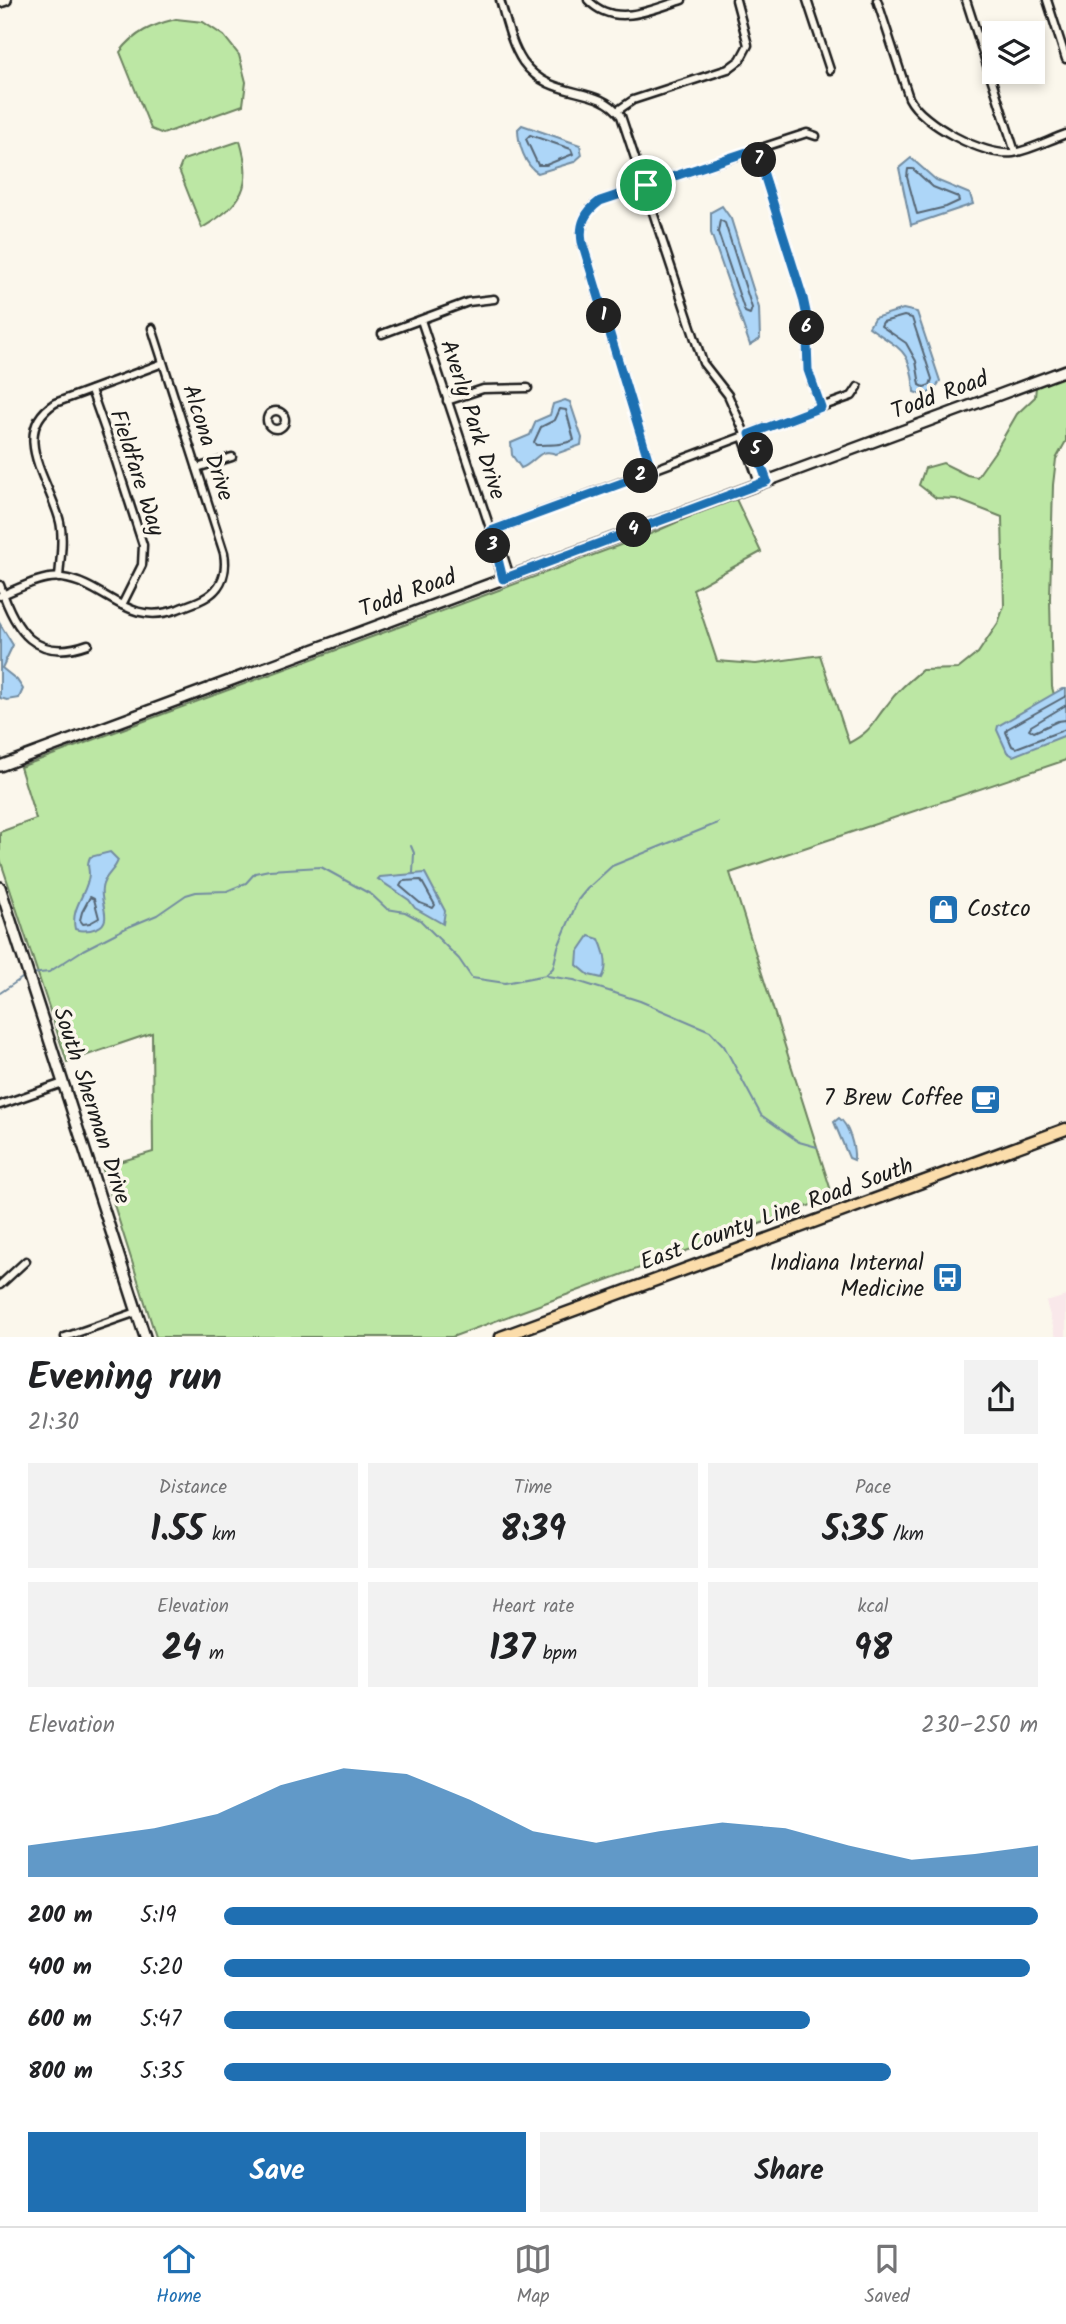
<!DOCTYPE html>
<meta charset="utf-8">
<style>
:root{--surface:#fff;--page:#f2f2f2;--text:#202124;--muted:#757577;--line:#e0e0e0;--accent:#1f6fb2}
body{margin:0;font-family:Kalam,sans-serif;background:var(--page);color:var(--text);height:100vh;display:flex;flex-direction:column;font-size:26px;white-space:nowrap}
*{box-sizing:border-box;margin:0}
p{font-size:23px;color:var(--muted)}
.icon{flex:none;width:38px;height:38px;fill:none;stroke:currentColor;stroke-width:2;stroke-linecap:round;stroke-linejoin:round}
.map{position:relative;height:1337px;overflow:hidden}
.sheet{display:flex;flex-direction:column;background:var(--surface);flex:1}
.sheet>*{flex:none}
.buttons{position:absolute;left:982px;top:21px;display:grid;gap:14px}
.buttons a{display:grid;place-items:center;width:63px;height:63px;border-radius:0px;background:var(--surface);box-shadow:0 4px 10px #0003;font-size:35px}
.pin{position:absolute;display:grid;place-items:center;width:60px;height:60px;color:#fff;margin:-30px;border:4px solid #fff;border-radius:50%;box-shadow:0 2px 7px #0007}
.km{position:absolute;width:35px;height:35px;margin:-18px;border-radius:50%;background:#222;color:#fff;font-size:19px;line-height:35px;text-align:center}
.round{display:grid;place-items:center;flex:none;width:74px;height:74px;border-radius:0px;background:var(--page)}
.head{display:flex;align-items:center;justify-content:space-between;height:119px;padding:0 28px}
h1{font-size:38px;font-weight:700;line-height:52px}
.figures{display:grid;grid-template-columns:repeat(3,1fr);gap:10px;height:119px;padding:7px 28px}
.figures div{display:grid;align-content:center;border-radius:0px;background:var(--page);text-align:center}
.figures b{font-size:35px;font-weight:700}
.figures small{font-size:19px;font-weight:400}
.figures p{font-size:19px}
.chart{height:196px;padding:14px 28px}
.chart p{display:flex;justify-content:space-between}
.chart svg{width:100%;height:126px;margin-top:7px;fill:var(--accent);opacity:.7}
.cta{display:flex;gap:14px;margin-top:auto;padding:14px 28px}
.cta a{flex:1;height:80px;border-radius:0px;background:var(--accent);color:#fff;font-size:28px;font-weight:700;line-height:80px;text-align:center}
.cta a+a{background:var(--page);color:var(--text)}
ul{padding:0 28px;list-style:none;font-size:23px}
li{display:grid;grid-template-columns:112px 84px 1fr;align-items:center;height:52px}
li i{height:18px;border-radius:9px;background:var(--accent)}
.tab-bar{display:flex;justify-content:space-around;align-items:center;height:98px;border-top:2px solid var(--line);background:var(--surface);font-size:19px;color:var(--muted)}
.tab-bar a{display:grid;justify-items:center;gap:4px}
.tab-bar .on{color:var(--accent)}
.map>svg:first-child{display:block}
</style>
<div class="map">
<svg width="1066" height="1337" viewBox="0 0 1066 1337">
<rect width="100%" height="100%" fill="#fbf7ec"/>
<filter id="ink" filterUnits="userSpaceOnUse"><feTurbulence type="fractalNoise" baseFrequency=".0143" numOctaves="2"/><feDisplacementMap in="SourceGraphic" scale="14" xChannelSelector="R" yChannelSelector="G"/><feConvolveMatrix kernelMatrix="1 2 1 2 8 2 1 2 1" color-interpolation-filters="sRGB"/></filter>
<g filter="url(#ink)">
<path fill="#f9e8ea" d="M1066 1296V1337H1056L1046 1302Z"/>
<g fill="#bce7a4" stroke="#6c8260" stroke-width="2">
<path d="M176 19 203 22 224 36 239 55 246 82 243 105 163 134 151 129 120 52C135 32 152 25 176 19Z"/>
<path d="M240 141C254 187 242 204 202 228L179 170 183 160Z"/>
<path d="M1066 374V441L1056 459 1053 485 1050 598 1052 687 1066 741V760L730 873 833 1197 452 1337H156L102 1167 153 1152 152 1033 67 1062 0 859V832L36 819 20 767 650 534 735 497 761 552 693 589 717 661 756 664 820 655 849 743C873 730 871 724 887 705 897 691 909 681 922 670L958 669 978 653 998 623 1004 606 1002 517 956 499 936 498 919 485 925 468 943 463 967 475 977 477 996 450 1017 414 1035 397 1036 387Z"/>
</g>
<g fill="#add6f8" stroke="#738ca0" stroke-width="2">
<path d="M522 125 580 145 582 155 574 162 538 173C525 166 518 143 518 129Z"/>
<path d="M911 158 936 180 970 194 973 204 911 225 899 168Z"/>
<path d="M722 206 731 219 759 308 760 339 750 345 711 233V212Z"/>
<path d="M903 309 917 312 940 381 934 391 922 395 914 392C911 348 900 350 869 327L874 318Z"/>
<path d="M565 400 570 402 582 438 581 445 556 454C538 447 536 463 521 468L512 455 511 443 530 435 536 421 550 415 553 404Z"/>
<path d="M0 624 13 645 2 668 17 680 23 689 19 698 7 700 0 698Z"/>
<path d="M1062 689H1066V735L1013 756 1007 752 997 730 998 726Z"/>
<path d="M110 852 118 860C115 871 104 875 102 888 99 903 114 921 97 928 89 931 83 932 75 929 70 907 88 893 89 874 89 866 86 865 90 857Z"/>
<path d="M425 873 445 911 443 924 415 908 409 900 378 879 380 877Z"/>
<path d="M589 936 599 939C604 950 609 967 602 978L589 975 577 965 578 952Z"/>
<path d="M839 1118C849 1125 855 1148 854 1160L849 1158 834 1122Z"/>
</g>
<g fill="none" stroke-linecap="round" stroke-linejoin="round">
<g stroke="#566674" stroke-width="2">
<path d="M530 135 571 149 573 154 546 165H538L526 139Z"/>
<path d="M908 169H913L933 187 958 197 959 201 946 207 917 214 907 177Z"/>
<path d="M720 220 725 223 752 308 750 314 745 312 718 232Z"/>
<path d="M904 316 912 318 932 379 930 385 924 387 920 385 916 361 906 343 881 326 883 322Z"/>
<path d="M560 409 566 410 574 440C561 446 549 444 536 445L534 442 541 427 555 420Z"/>
<path d="M1066 696 1007 729 1006 732 1012 746 1016 748 1066 729"/>
<path d="M1066 705 1031 726 1029 729 1034 732 1058 721 1066 720"/>
<path d="M421 880 435 905 433 908 420 903 400 886 403 881Z"/>
<path d="M90 897 94 899 99 918 90 923 83 924 80 920 82 912Z"/>
</g>
<g stroke="#738ca0" stroke-width="2">
<path d="M411 846 414 853 413 873"/>
<path d="M30 974 49 972 83 950 126 928 157 915 186 895 196 892 227 891 246 883 255 873 269 870 321 867 372 895 387 909 405 912 420 920 459 959 472 978 505 983 546 975 553 968 558 947 578 900 587 889 612 866 718 823"/>
<path d="M547 976 574 980 640 1001 710 1031 724 1046 761 1115 799 1142 817 1147"/>
<path d="M0 993 25 976"/>
</g>
<defs>
<g id="street">
<path d="M500 0C506 20 511 44 523 62 552 102 597 83 621 116L703 363 728 395 746 436"/>
<path d="M588 0C614 28 651 10 682 0"/>
<path d="M807 0 830 70"/>
<path d="M877 0 909 98C922 124 985 157 1013 153 1031 150 1049 140 1066 134"/>
<path d="M966 0 1015 152"/>
<path d="M1047 0 1066 59"/>
<path d="M617 111 633 100 728 69 740 60 748 45 736 0"/>
<path d="M756 149 803 298 806 312 808 370 821 407 852 396 858 387"/>
<path d="M421 320 491 531 821 407"/>
<path d="M382 334 468 302 494 299"/>
<path d="M91 390 113 452 143 545 142 565 122 605"/>
<path d="M447 401 483 389 528 388"/>
<circle cx="276" cy="420" r="9"/>
<path d="M750 434 767 481"/>
<path d="M743 437 759 483"/>
<path d="M197 468 232 457"/>
<path d="M652 472 582 242C579 224 585 212 599 201L807 133 816 136"/>
<path d="M59 578C60 560 64 539 60 522 51 483 8 433 55 403L163 363"/>
<path d="M503 579 491 540V531L498 539 510 577"/>
<path d="M0 585C15 631 36 663 88 644"/>
<path d="M0 596C18 589 42 575 62 578 107 584 126 628 178 609 188 605 199 602 208 596 223 586 227 570 224 553L152 328"/>
<path d="M0 1105 63 1083"/>
<path d="M0 1285 26 1261"/>
<path d="M65 1337 137 1312"/>
</g>
<g id="secondary">
<path d="M0 2 6 0"/>
<path d="M0 766 1066 370"/>
<path d="M0 887 145 1337"/>
</g>
<path id="primary" d="M501 1337 1066 1129"/>
</defs>
<use href="#street" stroke="#1c1c1c" stroke-width="11"/>
<use href="#secondary" stroke="#1c1c1c" stroke-width="14"/>
<use href="#primary" stroke="#1c1c1c" stroke-width="15"/>
<use href="#street" stroke="#fbf7ec" stroke-width="6"/>
<use href="#secondary" stroke="#fbf7ec" stroke-width="9"/>
<use href="#primary" stroke="#fbddab" stroke-width="10"/>
</g>
</g>
<g fill="none" stroke-linecap="round" stroke-linejoin="round" filter="url(#ink)">
<defs>
<path id="route" d="M756 149 803 298 806 312 808 370 821 407 750 434 767 481 503 579 491 531 652 472 582 242C579 224 585 212 600 201Z"/>
</defs>
<use href="#route" stroke="#fff" stroke-width="14"/>
<use href="#route" stroke="#1f6fb2" stroke-width="9"/>
</g>
<defs>
<symbol id="shop-square" viewBox="-11 -11 22 22"><rect x="-9" y="-9" width="18" height="18" rx="4" fill="#1f6fb2" stroke="#fbf7ec"/><path d="M-5-2.5h2.3a2.7 3.5 0 0 1 5.4 0H5L5.5 6h-11ZM-1.5-2.5h3a1.5 2.3 0 0 0-3 0Z" fill="#fff"/></symbol>
<symbol id="cafe-square" viewBox="-11 -11 22 22"><rect x="-9" y="-9" width="18" height="18" rx="4" fill="#1f6fb2" stroke="#fbf7ec"/><path d="M-5.5-4.5H6V0H3Q3 3.5 0 3.5H-2.5Q-5.5 3.5-5.5 0ZM3-3.2v2h1.7v-2ZM-6 4.5H4V6H-6Z" fill="#fff"/></symbol>
<symbol id="bus-square" viewBox="-11 -11 22 22"><rect x="-9" y="-9" width="18" height="18" rx="4" fill="#1f6fb2" stroke="#fbf7ec"/><path d="M-5-6H5V4H4V6H2V4H-2V6H-4V4H-5ZM-3.5-4V0h7V-4ZM-3.5 1.2v1.5H-2V1.2ZM2 1.2v1.5H3.5V1.2Z" fill="#fff"/></symbol>
</defs>
<g fill-rule="evenodd">
<use href="#shop-square" x="926" y="892" width="35" height="35"/>
<use href="#cafe-square" x="968" y="1082" width="35" height="35"/>
<use href="#bus-square" x="930" y="1260" width="35" height="35"/>
</g>
<g text-anchor="middle" dominant-baseline="central" stroke-width="7" stroke-linejoin="round" paint-order="stroke">
<g font-size="23" fill="#1c1c1c" stroke="#fbf7ec">
<text transform="translate(940 396) rotate(-20)">Todd Road</text>
<text transform="translate(472 420) rotate(72)">Averly Park Drive</text>
<text transform="translate(207 443) rotate(72)">Alcona Drive</text>
<text transform="translate(136 473) rotate(72)">Fieldfare Way</text>
<text transform="translate(408 594) rotate(-20)">Todd Road</text>
<text transform="translate(91 1106) rotate(72)">South Sherman Drive</text>
<text transform="translate(777 1215) rotate(-20)">East County Line Road South</text>
</g>
<g font-size="23" fill="#1c1c1c" stroke="#fbf7ec" text-anchor="end">
<text x="967" y="910" text-anchor="start">Costco</text>
<text x="963" y="1099">7 Brew Coffee</text>
<text x="924" y="1264">Indiana Internal<tspan x="924" dy="26">Medicine</tspan></text>
</g>
</g>
</svg>
<div class="buttons">
<a><svg class="icon" aria-label="layers" viewBox="0 0 24 24"><path d="M12 4l9 5-9 5-9-5zM3 14l9 5 9-5"/></svg></a>
</div>
<div class="pin" style="left:646px;top:185px;background:#1e9e55"><svg class="icon" aria-label="arrive" viewBox="0 0 24 24"><path d="M6 21V4h12l-3 4 3 4H6"/></svg></div>
<b class="km" style="left:604px;top:316px">1</b>
<b class="km" style="left:641px;top:476px">2</b>
<b class="km" style="left:493px;top:546px">3</b>
<b class="km" style="left:634px;top:530px">4</b>
<b class="km" style="left:756px;top:450px">5</b>
<b class="km" style="left:807px;top:328px">6</b>
<b class="km" style="left:759px;top:160px">7</b>
</div>
<section class="sheet">
<div class="head"><div><h1>Evening run</h1><p>21:30</p></div><a class="round"><svg class="icon" aria-label="share" viewBox="0 0 24 24"><path d="M12 15V3M7 8l5-5 5 5M5 13v7h14v-7"/></svg></a></div>
<div class="figures">
<div><p>Distance</p><b>1.55<small> km</small></b></div>
<div><p>Time</p><b>8:39</b></div>
<div><p>Pace</p><b>5:35<small> /km</small></b></div>
</div>
<div class="figures">
<div><p>Elevation</p><b>24<small> m</small></b></div>
<div><p>Heart rate</p><b>137<small> bpm</small></b></div>
<div><p>kcal</p><b>98</b></div>
</div>
<div class="chart"><p><span>Elevation</span>230–250 m</p>
<svg viewBox="0 0 160 44" preserveAspectRatio="none"><path d="M0 44V33L10 30L20 27L30 22L40 12L50 6L60 8L70 17L80 28L90 32L100 28L110 25L120 27L130 33L140 38L150 36L160 33V44z"/></svg>
</div>
<ul>
<li><b>200 m</b>5:19<i style="width:100%"></i></li>
<li><b>400 m</b>5:20<i style="width:99%"></i></li>
<li><b>600 m</b>5:47<i style="width:72%"></i></li>
<li><b>800 m</b>5:35<i style="width:82%"></i></li>
</ul>
<div class="cta"><a>Save</a><a>Share</a></div>
</section>
<nav class="tab-bar">
<a class="on"><svg class="icon" aria-label="home" viewBox="0 0 24 24"><path d="M3 11l9-7 9 7M6 9v11h12V9"/></svg>Home</a>
<a><svg class="icon" aria-label="map" viewBox="0 0 24 24"><path d="M3 6l6-2 6 2 6-2v14l-6 2-6-2-6 2zM9 4v14M15 6v14"/></svg>Map</a>
<a><svg class="icon" aria-label="saved" viewBox="0 0 24 24"><path d="M7 4h10v16l-5-4-5 4z"/></svg>Saved</a>
</nav>
